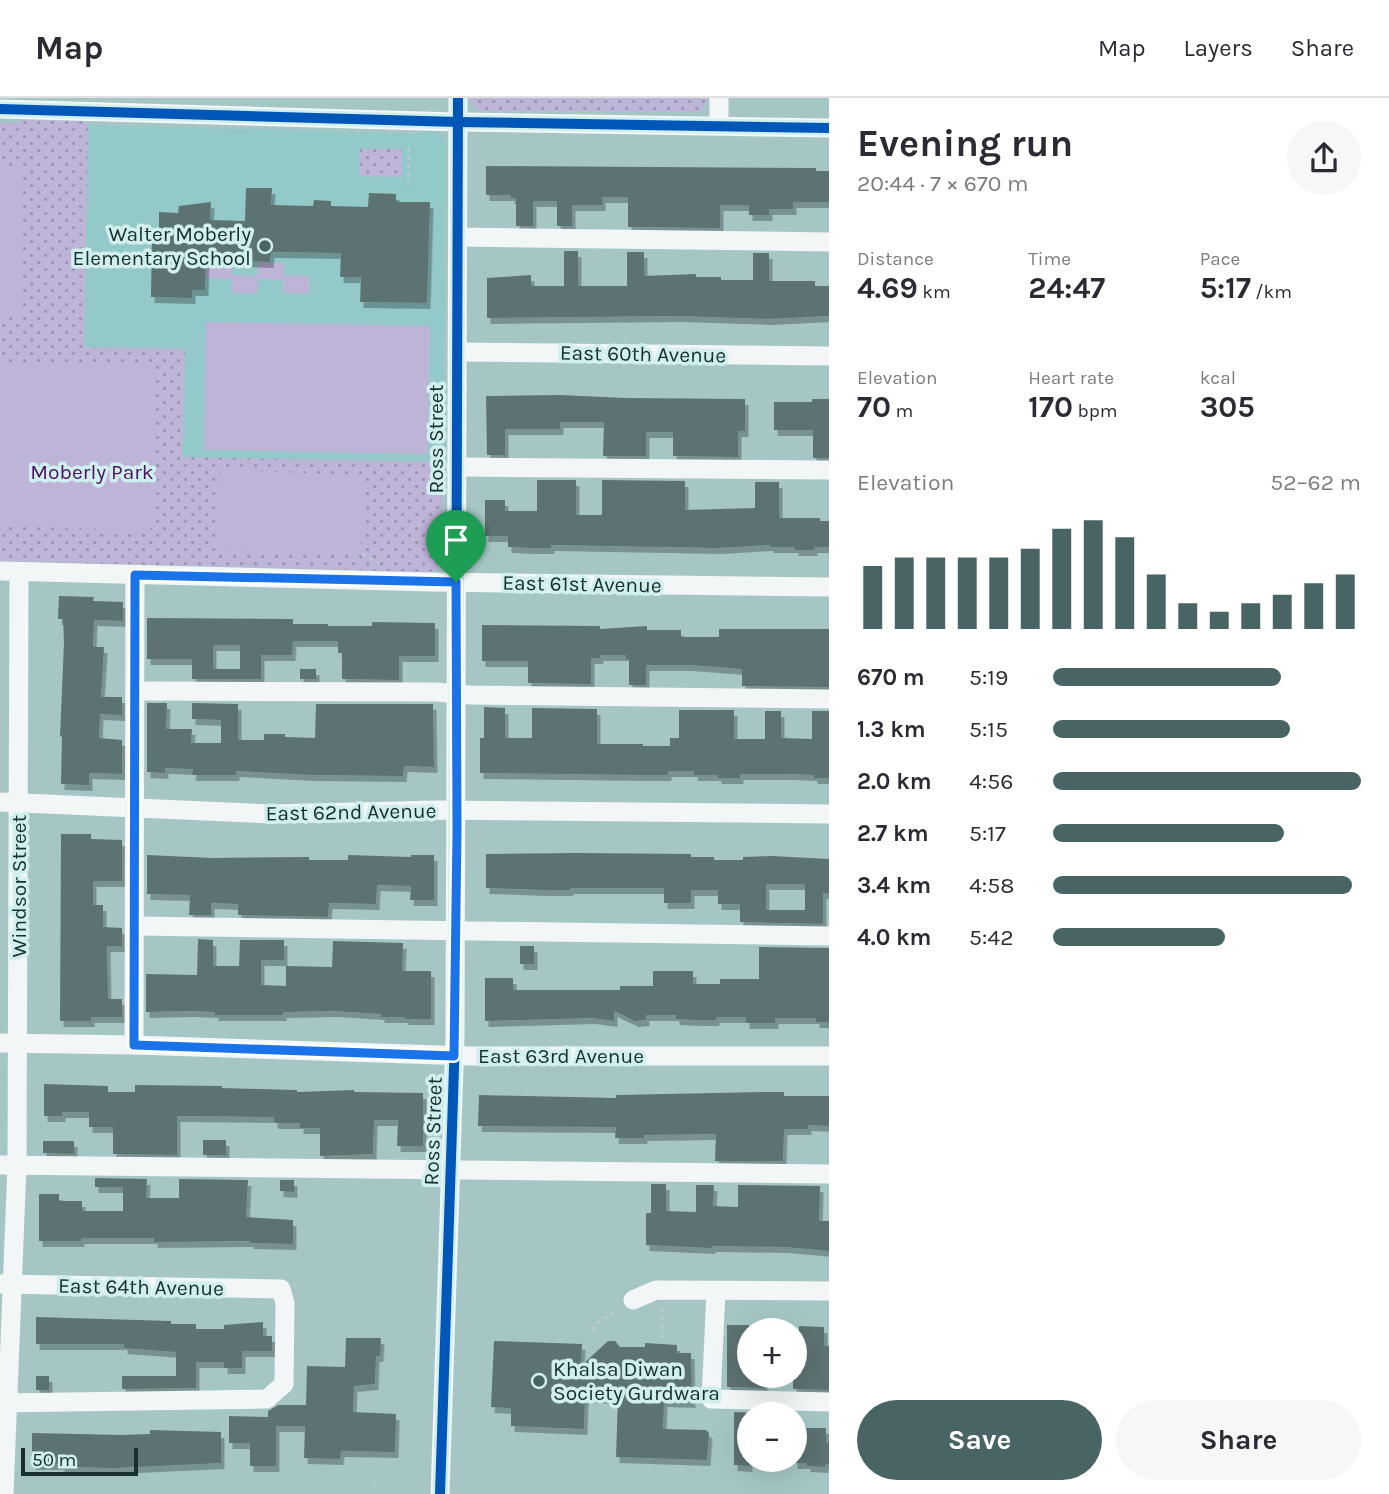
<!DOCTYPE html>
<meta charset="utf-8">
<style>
:root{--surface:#fff;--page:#f7f7f7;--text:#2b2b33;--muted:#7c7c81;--line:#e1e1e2;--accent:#496464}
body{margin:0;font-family:Karla,sans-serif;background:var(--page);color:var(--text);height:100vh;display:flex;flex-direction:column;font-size:26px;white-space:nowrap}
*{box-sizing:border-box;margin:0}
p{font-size:23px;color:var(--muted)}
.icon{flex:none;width:38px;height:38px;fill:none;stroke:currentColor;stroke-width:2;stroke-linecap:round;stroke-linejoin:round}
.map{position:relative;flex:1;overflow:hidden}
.drawer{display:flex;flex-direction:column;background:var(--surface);width:560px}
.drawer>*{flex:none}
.fabs{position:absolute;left:737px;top:1220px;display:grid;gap:14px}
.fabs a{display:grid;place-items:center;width:70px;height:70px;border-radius:50%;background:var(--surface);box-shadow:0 7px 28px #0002;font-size:35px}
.scale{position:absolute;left:21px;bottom:18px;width:117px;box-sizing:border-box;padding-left:7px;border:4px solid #172f2f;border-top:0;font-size:19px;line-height:24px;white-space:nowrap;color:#172f2f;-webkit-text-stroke:5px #d1efee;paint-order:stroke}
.pin{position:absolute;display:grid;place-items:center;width:60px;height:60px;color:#fff;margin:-72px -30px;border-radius:50% 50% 50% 0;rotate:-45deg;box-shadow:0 0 7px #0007}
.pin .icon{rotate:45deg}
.round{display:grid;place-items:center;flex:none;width:74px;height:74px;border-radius:37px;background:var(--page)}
.headline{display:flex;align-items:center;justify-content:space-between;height:119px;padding:0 28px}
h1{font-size:38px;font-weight:700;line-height:52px}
.metrics{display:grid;grid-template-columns:repeat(3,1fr);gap:10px;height:119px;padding:7px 28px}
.metrics div{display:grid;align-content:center}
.metrics b{font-size:30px;font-weight:700}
.metrics small{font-size:19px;font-weight:400}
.metrics p{font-size:19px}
.chart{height:196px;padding:14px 28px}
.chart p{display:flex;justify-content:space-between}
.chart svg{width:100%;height:126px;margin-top:7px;stroke:var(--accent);stroke-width:6}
.cta{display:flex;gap:14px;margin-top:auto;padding:14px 28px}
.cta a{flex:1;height:80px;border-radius:42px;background:var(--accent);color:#fff;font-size:28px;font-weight:700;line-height:80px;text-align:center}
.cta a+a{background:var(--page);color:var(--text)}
ul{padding:0 28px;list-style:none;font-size:23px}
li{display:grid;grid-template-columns:112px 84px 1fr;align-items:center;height:52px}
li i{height:18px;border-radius:9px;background:var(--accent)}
header{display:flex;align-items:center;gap:42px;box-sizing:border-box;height:98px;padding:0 35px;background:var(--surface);border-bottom:2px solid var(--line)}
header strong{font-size:33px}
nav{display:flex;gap:38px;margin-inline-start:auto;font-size:24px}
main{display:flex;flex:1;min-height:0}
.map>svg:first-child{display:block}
</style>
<header>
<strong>Map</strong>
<nav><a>Map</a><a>Layers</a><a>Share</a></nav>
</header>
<main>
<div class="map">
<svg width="829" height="1396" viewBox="0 0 829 1396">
<defs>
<pattern id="park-dots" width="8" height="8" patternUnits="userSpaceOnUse" patternTransform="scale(1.75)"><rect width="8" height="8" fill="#bdb4d8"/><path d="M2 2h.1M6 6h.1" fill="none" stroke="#9993b0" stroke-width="1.8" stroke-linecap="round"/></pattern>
<filter id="shadow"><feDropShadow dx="3.5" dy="6" stdDeviation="0" flood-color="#0004"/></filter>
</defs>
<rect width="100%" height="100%" fill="#a6c6c6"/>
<path fill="#93c9c8" d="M88 27 418 36 426 33 440 34 446 45 443 364 182 359 84 250Z"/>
<g fill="url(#park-dots)">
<path d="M470 0H708L703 12 696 14 480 13 471 6Z"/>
<path d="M22 22 81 23 88 27 84 249 185 251 182 359 443 364 441 462 438 471 429 474 0 463V25H18Z"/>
<path d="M360 51H402L401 79 360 78Z"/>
</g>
<g fill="#bdb4d8">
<path d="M0 70H16L22 74 20 216H0Z"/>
<path d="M207 163 232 164V177L257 178 258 164 284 165V177L309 178V196L283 195V182L258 181 257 195H231L232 181 206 180Z"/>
<path d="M206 224 430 228 428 356 204 352Z"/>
<path d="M0 264 156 267 153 428 148 433 0 428Z"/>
<path d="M220 372 364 377 361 457 217 452Z"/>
</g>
<g fill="#5d7273" fill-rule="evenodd" filter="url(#shadow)">
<path d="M486 68 816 70V73H829V104H793V111H769V117H749V107H720V130L628 129V99H602V107H572V128H557V103H533V128H516V100H511V97H486Z"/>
<path d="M246 90H272L271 107 313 108 314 102 331 103V108L368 109 369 95 396 96V104H430L427 205 360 204 361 179H340L341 155 271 154 270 164 244 163V159L206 158 205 192H192V200L151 199 152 135H159V114L178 115 179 108 211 104 210 122 245 123Z"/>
<path d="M564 153H578V188H627V154H644V178L696 176V179H721V182H753V155H769V183H815V188H829V218L768 221 678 218 487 220V180L531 177V188H564Z"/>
<path d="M560 297 625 300 745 301V333H738V359L673 358V334H646V358H603L604 324H560V331H505V357H487L486 298Z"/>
<path d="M812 301H829V360H813V332H774V304H812Z"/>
<path d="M537 382H576V417H602V382L685 383V412L755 410V384H779V420H820V423H829V449H814V452H795V449H770V447L718 450 551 447V450H532L508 449V438H485V402H505V413H537Z"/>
<path d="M59 498 94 499 93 503 123 504V523L94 522 93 549H104L101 599H122V617L100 616 99 640 122 642V676L89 675V687L61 686 62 639 60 638 64 544 63 521H58Z"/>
<path d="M147 520 293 521V526H328V528H372V524L435 525V558H399V582L342 581V555H338V543H293L292 557H261V581H192V561H147ZM213 547H240V571H213Z"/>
<path d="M482 527 600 528V531L647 528V532H681V539H719V531H829V589L742 588V571L689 567H646V587H629V561H626V557H600V560H591V586L528 585V563H482Z"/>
<rect x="300" y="571" width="16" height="10"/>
<path d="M147 605H167L166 631H192L191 645H221V622L192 621V605L238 606V642H264V636H285V639L315 640 316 606H433L434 669 404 668 403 678 311 677 236 673V677H192L193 671 165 670V675L147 674Z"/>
<path d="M484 609 505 610V640H532V610L597 611V646H643V648H670V640H679V612H734V641H765V613H781V640L812 641V613H829V680H814V677L790 676H740V680H718V677H694V673H668V677H643L480 675V640H484Z"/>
<path d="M61 736H91V741L122 742V783H93V807H103V829L122 830V848H107L108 901H122V919H91V923H60Z"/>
<path d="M576 755 691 756V759H714V762H743V759L772 758 829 761V795H823V826L740 824V806H718V792H691V805H664V790H570V792H542L486 790V756ZM766 786H805V812H766Z"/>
<path d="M147 757 212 760 309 759V762H348V757L411 759V757H434V802H410L411 788 377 787 376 806 329 805 328 819 238 817V806L211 805V817H189L190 797 147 796Z"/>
<path d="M198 841 213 842V868H239L240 842H284V862H261V887L286 888V868L332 869 333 843 403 845 402 873H431V921H405V919H381V916L334 913 283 914V917H215V914L191 913 146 914V876L197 877Z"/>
<rect x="520" y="848" width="14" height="18"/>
<path d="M759 849 829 850V924H816V920H775V925H746V919H716V922H696L676 921V917H646V922L635 923 614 913V923L592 920 485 923V880H513V892H620V888H653V873H693V886H720V881H759Z"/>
<path d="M44 986 108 988V994H135V987L222 988V990L297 992V994L354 992V994L423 995V1048H397L398 1022H374L373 1056 320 1058V1030H300V1025H276L274 1024V1019L177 1018V1057L113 1056V1029H89V1014H62V1018H44Z"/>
<path d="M764 994H784V998H829V1028L808 1027V1031H784L783 1063H715L716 1036 644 1037V1040H615L616 1029 478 1028 479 997 616 1000V997Z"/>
<rect x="203" y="1042" width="23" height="15"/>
<path d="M43 1043H74V1056L43 1055Z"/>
<path d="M95 1080 147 1081 146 1100H179V1081L248 1082 246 1119 293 1122V1146L250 1145V1143L154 1144V1140H81V1143H39V1096H59V1103H82V1113H123V1089H95Z"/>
<path d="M280 1082H294V1094L280 1093Z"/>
<path d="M651 1086H666V1113L696 1114V1087H714L713 1108 738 1109V1087L820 1088 819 1123H829V1153L785 1149 712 1148V1150L646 1147V1115H651Z"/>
<path d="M36 1219 171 1223V1226H196V1231H224V1227L263 1224V1238H272V1253H242V1270H224V1264H196V1290L122 1291V1278H176V1254L124 1250V1246H36Z"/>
<path d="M727 1227H749V1279H764V1290L727 1289Z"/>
<path d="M799 1228 824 1229V1248H829V1292L793 1291V1278H798Z"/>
<path d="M346 1240H381L380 1258H376L375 1286 354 1288 353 1314 396 1316 395 1354 341 1353 340 1361 304 1360 305 1328H276V1368H250V1345H229V1318L268 1319V1313L278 1307H306L307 1268 345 1269Z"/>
<path d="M494 1243 582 1246 581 1268 608 1243H615L620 1249H645V1245L677 1247V1255H691L692 1304 664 1303 663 1331 706 1332 709 1335 707 1362 616 1359 618 1300 585 1299 584 1331 511 1328V1310L491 1309Z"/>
<rect x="36" y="1278" width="13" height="14"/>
<path d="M734 1314 764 1315 749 1316V1368L734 1367Z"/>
<path d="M794 1330H826V1345H829V1366H825V1369L807 1368V1365H794Z"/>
<path d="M150 1332 221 1334V1365L115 1370 60 1369 61 1366H32V1335L122 1337 150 1336Z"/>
</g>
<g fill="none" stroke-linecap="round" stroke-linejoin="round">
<g stroke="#c2cccc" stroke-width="2.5" stroke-dasharray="3.5 5" stroke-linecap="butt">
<path d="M408 87 409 44"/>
<path d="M362 456 379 465"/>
<path d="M592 1232 598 1224 619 1211"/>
<path d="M662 1239V1208"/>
<path d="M374 1383V1389"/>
</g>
<g stroke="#f2f6f6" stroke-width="19">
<path d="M0 11 458 24 829 30"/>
<path d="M719 28V0"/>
<path d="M458 139 829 144"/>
<path d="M457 254 829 258"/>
<path d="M456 369 829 372"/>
<path d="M0 473 431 484 829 489"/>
<path d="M135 593 436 594 470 597 829 601"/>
<path d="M0 704 271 716 437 712 829 716"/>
<path d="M135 828 829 838"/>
<path d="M0 945 134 947 470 958H829"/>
<path d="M134 947 135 477"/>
<path d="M0 1067 829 1076"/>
<path d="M716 1193 711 1301 829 1304"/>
<path d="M633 1202 656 1192 829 1193"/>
<path d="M0 1305 267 1301 284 1286 285 1205 281 1191 1 1186"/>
<path d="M4 1396 17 1067 19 474"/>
<path d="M440 1396 455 939 458 0"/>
</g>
<defs>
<g id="cycleway">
<path d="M0 11 458 24 829 30"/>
<path d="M440 1396 455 939 458 0"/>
</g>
</defs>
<use href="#cycleway" stroke="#d1efee" stroke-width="15"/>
<use href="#cycleway" stroke="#0057b8" stroke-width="10"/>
</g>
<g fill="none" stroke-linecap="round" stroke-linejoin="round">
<defs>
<path id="route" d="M135 477 456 484 457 733 454 958 134 947Z"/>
</defs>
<use href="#route" stroke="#fff" stroke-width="14"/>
<use href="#route" stroke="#1a73e8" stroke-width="9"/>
</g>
<g fill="#496464" stroke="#d1efee" stroke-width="2.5">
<circle cx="265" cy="148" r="7"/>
<circle cx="539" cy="1283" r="7"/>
</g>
<g text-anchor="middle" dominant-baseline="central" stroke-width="7" stroke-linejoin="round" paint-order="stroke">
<g font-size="21" fill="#172f2f" stroke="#d1efee" text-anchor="end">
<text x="251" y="136">Walter Moberly<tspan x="251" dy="24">Elementary School</tspan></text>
<text x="553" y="1271" text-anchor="start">Khalsa Diwan<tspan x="553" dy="24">Society Gurdwara</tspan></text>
</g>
<g font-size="21" fill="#172f2f" stroke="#d1efee">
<text transform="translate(643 256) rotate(1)">East 60th Avenue</text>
<text transform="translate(436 341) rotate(-90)">Ross Street</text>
<text transform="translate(582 486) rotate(1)">East 61st Avenue</text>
<text transform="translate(351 714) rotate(-1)">East 62nd Avenue</text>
<text transform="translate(19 788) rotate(-90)">Windsor Street</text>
<text x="561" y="958">East 63rd Avenue</text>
<text transform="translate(433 1033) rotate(-88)">Ross Street</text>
<text transform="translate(141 1189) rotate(1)">East 64th Avenue</text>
</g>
<g font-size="21" fill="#4b1261" stroke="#d1efee">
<text x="92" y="374">Moberly Park</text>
</g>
</g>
</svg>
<div class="fabs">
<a>+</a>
<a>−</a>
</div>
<div class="scale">50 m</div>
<div class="pin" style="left:456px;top:484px;background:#1e9e55"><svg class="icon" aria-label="arrive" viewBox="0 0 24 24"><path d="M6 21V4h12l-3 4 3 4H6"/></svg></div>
</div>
<section class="drawer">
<div class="headline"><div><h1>Evening run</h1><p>20:44 · 7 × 670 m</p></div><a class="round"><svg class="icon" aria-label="share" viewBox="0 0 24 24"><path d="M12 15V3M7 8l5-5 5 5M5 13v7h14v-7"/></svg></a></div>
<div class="metrics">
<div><p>Distance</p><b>4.69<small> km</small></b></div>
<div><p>Time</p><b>24:47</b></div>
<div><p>Pace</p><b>5:17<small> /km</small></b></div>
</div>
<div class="metrics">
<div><p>Elevation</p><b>70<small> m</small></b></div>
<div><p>Heart rate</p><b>170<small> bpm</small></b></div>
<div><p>kcal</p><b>305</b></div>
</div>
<div class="chart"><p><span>Elevation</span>52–62 m</p>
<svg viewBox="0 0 160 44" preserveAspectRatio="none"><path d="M5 44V22M15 44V19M25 44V19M35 44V19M45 44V19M55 44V16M65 44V9M75 44V6M85 44V12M95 44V25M105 44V35M115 44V38M125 44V35M135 44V32M145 44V28M155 44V25"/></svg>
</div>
<ul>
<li><b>670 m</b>5:19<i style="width:74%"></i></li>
<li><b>1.3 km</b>5:15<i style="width:77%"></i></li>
<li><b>2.0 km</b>4:56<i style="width:100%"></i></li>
<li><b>2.7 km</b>5:17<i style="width:75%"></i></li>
<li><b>3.4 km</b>4:58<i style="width:97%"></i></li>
<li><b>4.0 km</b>5:42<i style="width:56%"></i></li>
</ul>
<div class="cta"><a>Save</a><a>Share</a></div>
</section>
</main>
